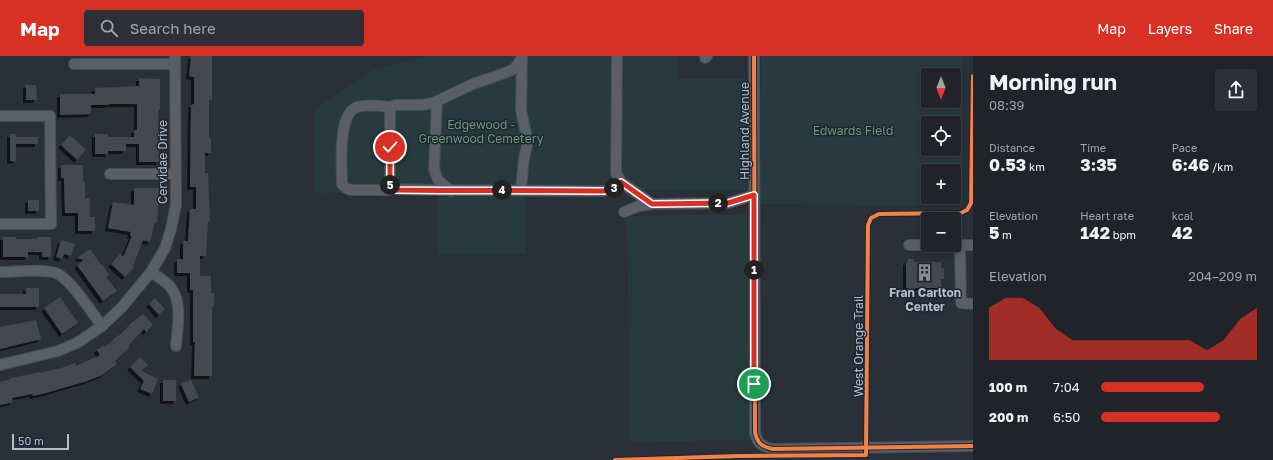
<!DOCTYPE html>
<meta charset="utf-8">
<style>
:root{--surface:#20242a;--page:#2d3036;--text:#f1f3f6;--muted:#a2a4a8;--line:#3d4147;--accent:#d93025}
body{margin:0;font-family:"Golos Text",sans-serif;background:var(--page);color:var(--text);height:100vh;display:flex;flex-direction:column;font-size:15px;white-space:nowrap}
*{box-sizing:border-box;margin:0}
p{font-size:13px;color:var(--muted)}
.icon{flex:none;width:22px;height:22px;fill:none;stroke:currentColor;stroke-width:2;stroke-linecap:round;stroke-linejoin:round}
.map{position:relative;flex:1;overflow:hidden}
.panel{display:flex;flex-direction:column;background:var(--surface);width:300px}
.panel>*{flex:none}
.needle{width:26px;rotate:180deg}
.controls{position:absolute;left:921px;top:12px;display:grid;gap:8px}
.controls a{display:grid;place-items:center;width:40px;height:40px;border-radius:4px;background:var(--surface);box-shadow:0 2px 6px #0003,0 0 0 1px var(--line);font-size:20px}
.scale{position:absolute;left:12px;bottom:10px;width:57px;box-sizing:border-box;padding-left:4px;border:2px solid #b4bcc9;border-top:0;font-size:11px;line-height:14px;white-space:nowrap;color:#b4bcc9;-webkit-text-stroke:3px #1d2633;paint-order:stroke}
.pin{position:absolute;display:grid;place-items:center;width:34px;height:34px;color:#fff;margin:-17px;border:2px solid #fff;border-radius:50%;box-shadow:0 1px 4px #0007}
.km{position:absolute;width:20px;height:20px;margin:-10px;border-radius:50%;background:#222;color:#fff;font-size:11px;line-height:20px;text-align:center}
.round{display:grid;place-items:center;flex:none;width:42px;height:42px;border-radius:4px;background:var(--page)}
.overview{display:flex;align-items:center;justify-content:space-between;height:68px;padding:0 16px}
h1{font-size:22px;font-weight:700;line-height:30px}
.figures{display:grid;grid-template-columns:repeat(3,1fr);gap:6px;height:68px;padding:4px 16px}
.figures div{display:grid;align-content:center}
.figures b{font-size:17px;font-weight:700}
.figures small{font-size:11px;font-weight:400}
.figures p{font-size:11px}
.chart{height:112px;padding:8px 16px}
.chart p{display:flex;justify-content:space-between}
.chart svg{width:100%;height:72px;margin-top:4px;fill:var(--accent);opacity:.7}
ul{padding:0 16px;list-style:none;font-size:13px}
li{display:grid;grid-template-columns:64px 48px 1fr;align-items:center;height:30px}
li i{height:10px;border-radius:5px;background:var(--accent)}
header{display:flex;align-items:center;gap:24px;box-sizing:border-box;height:56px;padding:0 20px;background:var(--accent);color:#fff}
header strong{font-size:19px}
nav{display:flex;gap:22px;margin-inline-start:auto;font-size:14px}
.search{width:280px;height:36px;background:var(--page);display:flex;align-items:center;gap:10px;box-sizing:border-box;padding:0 14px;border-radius:4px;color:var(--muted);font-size:15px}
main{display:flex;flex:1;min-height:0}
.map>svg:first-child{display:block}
</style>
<header>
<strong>Map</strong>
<div class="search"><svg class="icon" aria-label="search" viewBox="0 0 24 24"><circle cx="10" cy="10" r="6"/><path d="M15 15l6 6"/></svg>Search here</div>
<nav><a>Map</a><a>Layers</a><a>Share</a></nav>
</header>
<main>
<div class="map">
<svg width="973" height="404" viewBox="0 0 973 404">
<defs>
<filter id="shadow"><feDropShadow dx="-3" dy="3" stdDeviation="0" flood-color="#0009"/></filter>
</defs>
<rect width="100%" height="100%" fill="#2a3038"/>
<g fill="#273a3e" fill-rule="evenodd">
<path d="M427 0H677V23H746V134H616V136H525V198H438V136L315 137V53L376 13Z"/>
<path d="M761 0H963L962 150 760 148ZM928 19H954V45H928ZM928 67H954V93H928ZM928 115H954V141H928Z"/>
<path d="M747 158 751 384 630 386 627 160Z"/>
</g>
<g fill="#444950" filter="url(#shadow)">
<path d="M191 0H212V44H209V82H211V97H205V117H208L210 165H208L206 200H200V220H211V237H214V251H212V320H194L195 286H193V234H190V217H177V203H183V185H188L190 153H196V131H190L191 49 194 48V21L189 20Z"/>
<path d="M139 22 160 23V53H158L159 106H139V88H126V95H108V98H95V78H108V81H134V74H137V48H109V49H91V58L60 59V38H95V32L139 30Z"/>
<path d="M26 29H36L37 44H26Z"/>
<path d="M10 78H16V81H38V88H16V105H10Z"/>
<path d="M70 79 86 94 77 104 61 89Z"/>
<path d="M61 109H83V125H85V142H90V161H95V175H78V157H65L64 122H61Z"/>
<path d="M134 132H159L158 153 157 166H155L150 186 143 184 133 210 134 211 125 221 111 208 120 198 123 201 132 180H130L131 176 108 172 113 146 134 149Z"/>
<rect x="28" y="144" width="11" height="11"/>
<path d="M3 181H16V183H37V181H51V201H42V196H28V201H3Z"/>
<path d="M61 184 75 188 71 200 64 198 62 203 56 201Z"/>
<path d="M90 193 101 209 102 208 109 219 106 221 117 235 103 245 77 209 84 204 77 202Z"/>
<path d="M908 203H914V206H941V212H944V223H941V232H915V234H908V232H906V206H908Z"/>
<path d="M26 232H39V251H0V238H26Z"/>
<path d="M60 241 78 267 62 278 44 252Z"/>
<path d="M155 242 165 253 159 259 149 248Z"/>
<path d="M143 258 153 269 146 276 144 273 128 290 130 291 115 305 117 308 102 319 87 325 46 337 33 340 32 338 12 342 13 346 0 349V326L11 323V322L40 316 41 317 56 313V314L75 307 76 310 100 299 97 294 104 289 105 291 118 279 119 280 131 267Z"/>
<path d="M36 264 41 283 0 293V271Z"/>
<path d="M140 301 148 309 141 315 158 323 152 338 140 333 144 325 130 311Z"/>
<rect x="163" y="324" width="13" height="21"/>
<path d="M191 324 199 341 189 346 181 328Z"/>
</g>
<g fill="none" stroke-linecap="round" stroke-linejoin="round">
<defs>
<g id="minor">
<path d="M617 0 616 117 621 126 652 148"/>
<path d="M754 0 755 376C757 387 762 391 773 393L973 390"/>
<path d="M522 1 518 8 514 13 502 18 473 28 433 47 422 49H395L391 51 390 55V128L392 131 396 133C465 135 535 134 604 135L611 133 621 126"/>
<path d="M705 2 707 0"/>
<path d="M74 8H175"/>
<path d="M437 45 434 113 438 124 451 135"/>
<path d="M391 51C382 50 366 48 357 51 337 59 342 110 342 128L346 132 351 134H389L392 131"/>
<path d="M0 60H50L51 168H0"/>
<path d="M110 118H175"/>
<path d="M521 134 524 102 527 90V82L521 54 522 1"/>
<path d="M624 156 639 150 652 148 728 147 754 139"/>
<path d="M909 189H928"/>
<path d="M949 189H973"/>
<path d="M960 189 961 247 973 248"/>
<path d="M0 216C14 216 47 212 58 218 70 223 93 258 102 270"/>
<path d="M151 216C157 221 167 225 171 232 183 247 177 272 176 290"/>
<path d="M0 309 58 295 77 287 102 270 122 251 151 216 165 192 171 173 176 149 175 0"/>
</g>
</defs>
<use href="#minor" stroke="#484c53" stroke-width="12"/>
<path stroke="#5d636a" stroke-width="1.5" stroke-dasharray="3 3" stroke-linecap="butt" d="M972 92H973"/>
<use href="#minor" stroke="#5a5e66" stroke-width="10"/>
<defs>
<g id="cycleway">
<path d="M754 0 755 376C757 387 762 391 773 393L973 390"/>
<path d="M615 404 738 400 866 399 868 169 871 162 879 158 961 157 967 154 971 147 973 20"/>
</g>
</defs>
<use href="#cycleway" stroke="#1d2633" stroke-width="6"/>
<use href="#cycleway" stroke="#f48246" stroke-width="4"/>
</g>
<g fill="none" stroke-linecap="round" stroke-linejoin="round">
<defs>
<path id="route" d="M390 91V128L392 131 396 134C465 135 535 134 604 135L611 133 621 126 652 148 728 147 754 139V328"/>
</defs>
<use href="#route" stroke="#fff" stroke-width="8"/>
<use href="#route" stroke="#d93025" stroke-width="5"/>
</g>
<defs>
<symbol id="building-bare" viewBox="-9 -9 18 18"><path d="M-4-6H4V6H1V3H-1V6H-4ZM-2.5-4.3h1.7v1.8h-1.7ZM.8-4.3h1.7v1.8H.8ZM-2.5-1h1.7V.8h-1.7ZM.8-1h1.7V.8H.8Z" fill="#848b96" stroke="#1d2633" stroke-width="2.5" paint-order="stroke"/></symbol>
</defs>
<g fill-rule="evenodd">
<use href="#building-bare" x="912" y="204" width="25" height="25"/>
</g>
<g text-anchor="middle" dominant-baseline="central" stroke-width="3" stroke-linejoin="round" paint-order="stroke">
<g font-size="12" fill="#6b9a76" stroke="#1d2633">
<text x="481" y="68">Edgewood -<tspan x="481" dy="14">Greenwood Cemetery</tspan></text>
<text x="853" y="74">Edwards Field</text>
</g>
<g font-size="12" fill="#b4bcc9" stroke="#1d2633">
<text transform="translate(744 75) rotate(-90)">Highland Avenue</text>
<text transform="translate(162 106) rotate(-90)">Cervidae Drive</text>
<text transform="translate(858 290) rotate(-90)">West Orange Trail</text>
</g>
<g font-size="12" font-weight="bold" fill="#b4bcc9" stroke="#1d2633">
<text x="925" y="236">Fran Carlton<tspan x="925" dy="14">Center</tspan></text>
</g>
</g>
</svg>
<div class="controls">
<a><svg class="needle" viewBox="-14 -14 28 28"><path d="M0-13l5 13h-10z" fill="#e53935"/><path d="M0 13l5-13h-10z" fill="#a2a4a8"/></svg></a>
<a><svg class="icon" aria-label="locate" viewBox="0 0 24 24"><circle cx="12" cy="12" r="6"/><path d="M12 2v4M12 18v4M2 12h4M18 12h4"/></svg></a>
<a>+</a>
<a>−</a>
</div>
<div class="scale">50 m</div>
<div class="pin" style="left:754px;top:328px;background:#1e9e55"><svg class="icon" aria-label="arrive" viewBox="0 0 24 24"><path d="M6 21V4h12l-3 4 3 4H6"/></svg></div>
<div class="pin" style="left:390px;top:91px;background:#d93025"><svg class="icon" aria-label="check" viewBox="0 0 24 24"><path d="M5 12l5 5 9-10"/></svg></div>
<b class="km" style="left:754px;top:214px">1</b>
<b class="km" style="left:718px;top:147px">2</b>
<b class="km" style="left:614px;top:132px">3</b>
<b class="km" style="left:502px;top:134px">4</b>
<b class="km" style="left:390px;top:129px">5</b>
</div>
<section class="panel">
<div class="overview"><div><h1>Morning run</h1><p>08:39</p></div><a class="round"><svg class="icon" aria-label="share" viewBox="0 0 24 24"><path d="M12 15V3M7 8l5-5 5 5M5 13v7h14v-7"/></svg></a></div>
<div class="figures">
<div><p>Distance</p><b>0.53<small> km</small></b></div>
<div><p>Time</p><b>3:35</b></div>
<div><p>Pace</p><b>6:46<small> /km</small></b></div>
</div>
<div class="figures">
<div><p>Elevation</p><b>5<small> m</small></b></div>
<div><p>Heart rate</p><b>142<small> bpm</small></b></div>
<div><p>kcal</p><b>42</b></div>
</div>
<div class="chart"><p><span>Elevation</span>204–209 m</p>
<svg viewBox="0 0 160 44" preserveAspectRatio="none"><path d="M0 44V12L10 6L20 6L30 12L40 25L50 32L60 32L70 32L80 32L90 32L100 32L110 32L120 32L130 38L140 32L150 19L160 12V44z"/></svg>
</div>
<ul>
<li><b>100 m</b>7:04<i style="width:66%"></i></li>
<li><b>200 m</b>6:50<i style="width:76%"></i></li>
</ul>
</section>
</main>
